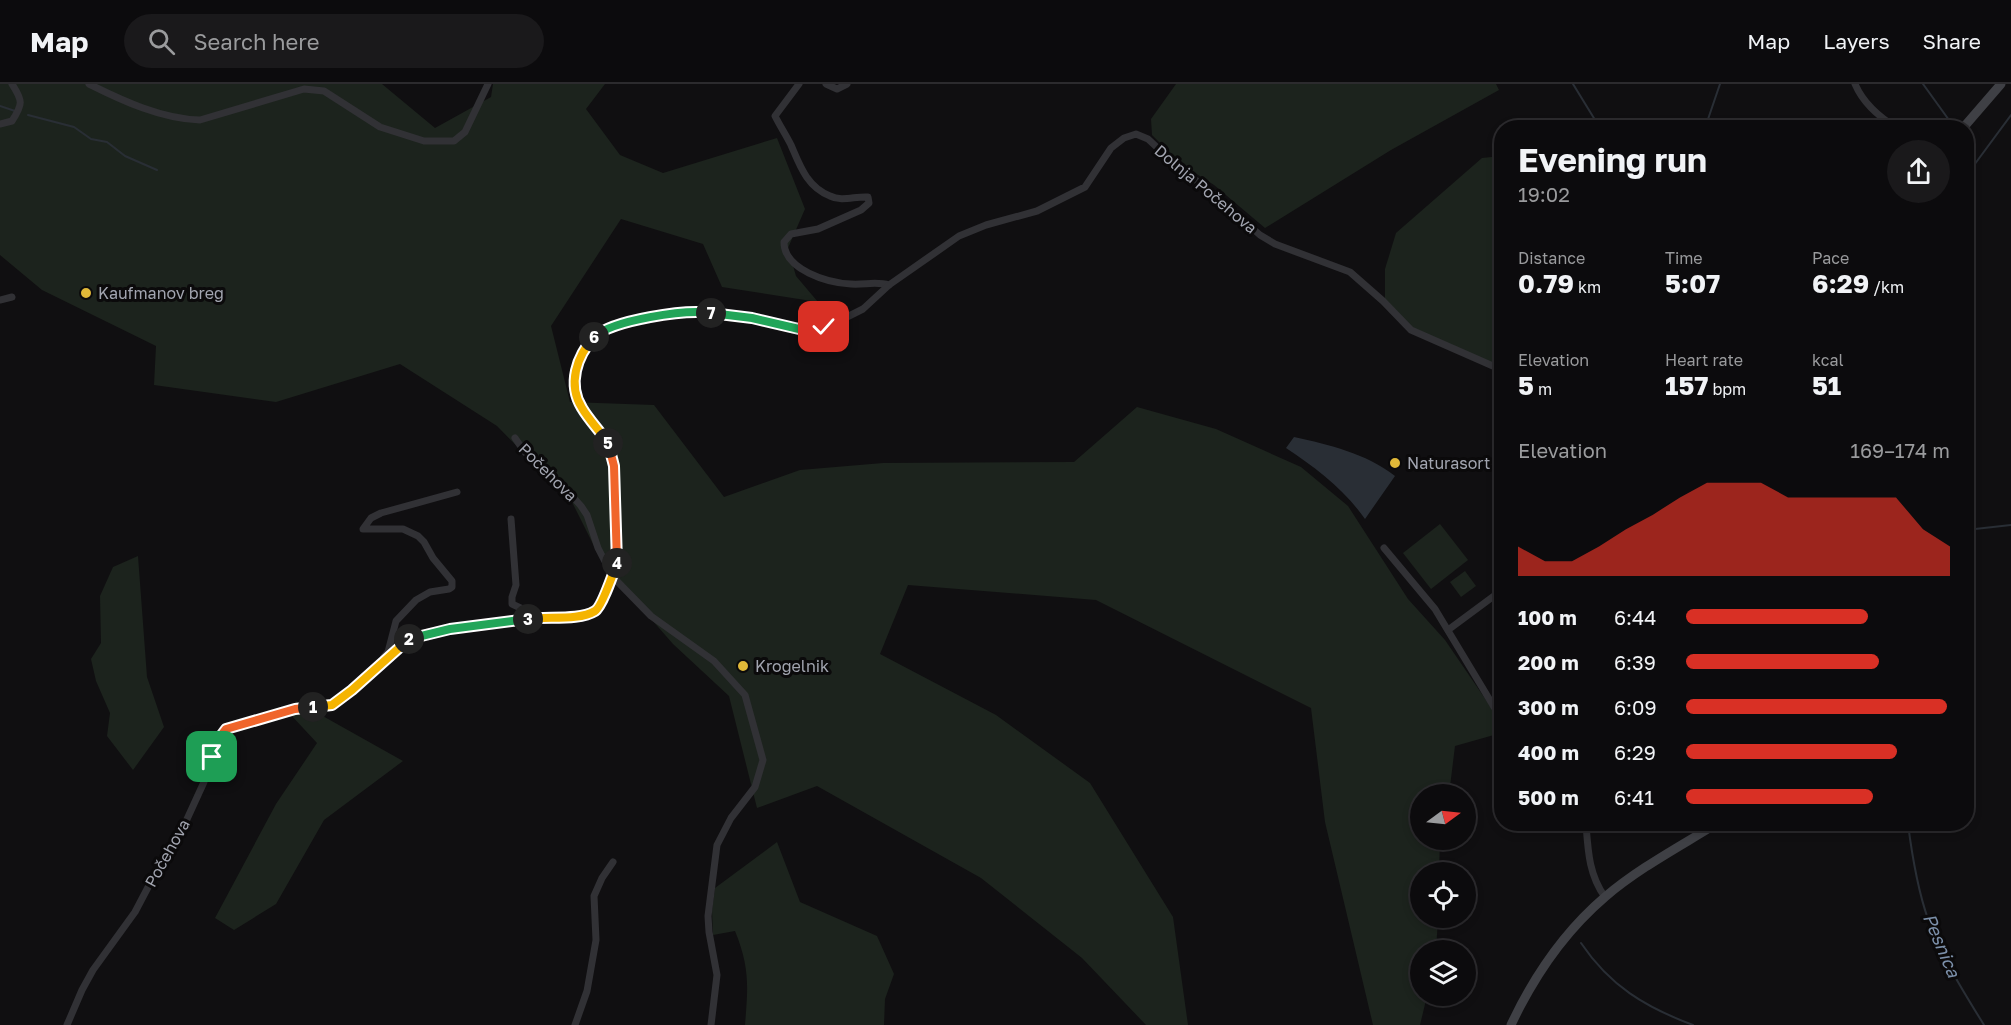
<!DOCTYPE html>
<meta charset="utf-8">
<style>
:root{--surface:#0c0b0d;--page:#1a191b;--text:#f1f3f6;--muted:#9a9b9d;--line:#2c2b2e;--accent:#d93025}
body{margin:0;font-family:"Golos Text",sans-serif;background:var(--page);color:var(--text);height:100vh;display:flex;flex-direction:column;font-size:22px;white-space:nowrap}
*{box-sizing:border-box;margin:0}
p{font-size:20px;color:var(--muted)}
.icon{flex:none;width:33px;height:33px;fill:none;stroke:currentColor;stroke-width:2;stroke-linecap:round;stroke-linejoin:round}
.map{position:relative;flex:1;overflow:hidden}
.sheet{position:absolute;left:1494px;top:36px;width:480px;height:711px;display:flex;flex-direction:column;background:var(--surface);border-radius:24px;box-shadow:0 3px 9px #0003,0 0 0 2px var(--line)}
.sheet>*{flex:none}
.needle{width:39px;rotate:75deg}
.tools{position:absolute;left:1410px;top:700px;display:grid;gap:12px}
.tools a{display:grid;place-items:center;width:66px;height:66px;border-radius:50%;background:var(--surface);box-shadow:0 3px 9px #0003,0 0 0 2px var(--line);font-size:30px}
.pin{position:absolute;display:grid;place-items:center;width:51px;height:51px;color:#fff;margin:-26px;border-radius:12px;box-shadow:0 3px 9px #0006}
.km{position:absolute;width:30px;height:30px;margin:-15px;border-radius:50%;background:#222;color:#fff;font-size:16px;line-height:30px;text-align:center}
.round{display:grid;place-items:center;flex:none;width:63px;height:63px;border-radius:32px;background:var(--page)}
.headline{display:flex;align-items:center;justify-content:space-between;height:102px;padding:0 24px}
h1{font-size:33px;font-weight:700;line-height:45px}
.stats{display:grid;grid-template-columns:repeat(3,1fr);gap:9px;height:102px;padding:6px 24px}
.stats div{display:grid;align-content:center}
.stats b{font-size:26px;font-weight:700}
.stats small{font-size:16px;font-weight:400}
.stats p{font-size:16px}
.chart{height:168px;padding:12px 24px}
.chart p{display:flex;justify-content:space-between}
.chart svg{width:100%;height:108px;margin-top:6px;fill:var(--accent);opacity:.7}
ul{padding:0 24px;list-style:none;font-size:20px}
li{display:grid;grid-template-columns:96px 72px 1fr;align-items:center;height:45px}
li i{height:15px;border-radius:8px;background:var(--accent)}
header{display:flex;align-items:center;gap:36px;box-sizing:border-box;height:84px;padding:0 30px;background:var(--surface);border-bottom:2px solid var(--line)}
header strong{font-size:28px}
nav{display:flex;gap:33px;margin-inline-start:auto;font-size:21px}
.search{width:420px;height:54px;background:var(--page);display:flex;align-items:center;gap:15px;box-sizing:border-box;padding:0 21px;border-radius:33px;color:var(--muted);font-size:22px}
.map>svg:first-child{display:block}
</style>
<header>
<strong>Map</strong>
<div class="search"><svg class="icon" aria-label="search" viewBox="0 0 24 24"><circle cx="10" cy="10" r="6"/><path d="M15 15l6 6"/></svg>Search here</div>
<nav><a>Map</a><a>Layers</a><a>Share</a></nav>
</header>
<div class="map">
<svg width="2011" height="941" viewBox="0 0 2011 941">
<rect width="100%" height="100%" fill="#100f11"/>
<g fill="#1c231d">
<path d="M0 0H382L435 44 491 13 493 0H605L586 25 620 71 663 89 777 54 805 125 788 164 796 192 818 218 722 203 703 160 621 135 551 242 570 318 654 321 724 413 800 386 883 379 1074 378 1137 323 1216 345 1301 383 1348 422 1408 515 1445 556 1501 638V649L1455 662 1449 711H1420V756H1440L1439 789H1420V834H1438L1436 867H1420V912H1427L1420 941H1373L1325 738 1311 624 1096 516 908 501 880 570 996 631 1090 699 1173 833 1188 941H1146L1082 874 981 794 817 702 757 724 729 612 673 560 603 480 572 418 497 342 400 280 276 318 154 301 156 262 42 206 0 171Z"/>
<path d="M1176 0H1496L1499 6 1391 66 1265 144 1214 101 1181 80 1152 51 1151 35Z"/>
<path d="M1501 72V283L1413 244 1385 215V185L1396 149 1482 74Z"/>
<path d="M1440 440 1468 476 1431 505 1403 469Z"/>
<path d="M138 472 147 593 164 643 133 686 107 652 110 629 96 597 91 575 101 559 100 512 113 483Z"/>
<path d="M1465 487 1476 502 1461 513 1450 498Z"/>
<path d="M296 617 403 677 324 736 276 820 234 846 215 834 276 720 317 659 290 630Z"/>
<path d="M777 758 800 818 877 852 894 890 885 915 884 941H745C748 903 750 884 735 847L713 851 712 827 715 804Z"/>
</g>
<path fill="#292e35" d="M1294 353C1330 361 1365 369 1395 392L1365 435C1344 405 1316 384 1286 364Z"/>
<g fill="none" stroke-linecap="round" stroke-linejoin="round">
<g stroke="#292e35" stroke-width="2">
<path d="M1573 0 1600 44"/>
<path d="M1923 0 1954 43"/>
<path d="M0 22 15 27"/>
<path d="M28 31 74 43 91 55 107 58 125 72 157 86"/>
<path d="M1705 44 1720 0"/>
<path d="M1966 92 2011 31"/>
<path d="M1966 446 2011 441"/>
<path d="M1908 740C1912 771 1917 804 1928 835 1941 872 1963 907 1984 941"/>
<path d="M1581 859C1610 902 1645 923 1693 941"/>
</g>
<g stroke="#313135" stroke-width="7">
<path d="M89 0C123 17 162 35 200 36L304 5 324 7 380 43 424 57H454L465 48 488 0"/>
<path d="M799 0 775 32C780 42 786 51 791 61 800 82 807 103 830 112 842 118 855 112 868 113L869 119 861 126 818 145 791 150 784 158C784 186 828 199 851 200 865 201 876 197 889 201"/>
<path d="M826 0 837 5 847 0"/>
<path d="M1855 0C1863 19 1879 33 1897 44"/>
<path d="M0 40 12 37C23 20 23 17 12 0"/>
<path d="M0 216 12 213"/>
<path d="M515 354 524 367 548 392 563 402 581 422 587 431 598 464 613 493 651 532 714 577 745 611 763 676 755 703 731 734 717 761 708 832 709 848 717 891 711 941"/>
<path d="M511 435 516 501 512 513V520L529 528 534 534"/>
<path d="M1384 464 1435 525 1494 623 1502 630"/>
<path d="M1448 546 1502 506"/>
<path d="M384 573 388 568 396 537 416 516 430 508 449 505 452 503V497L433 474 424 458 418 452 403 445H363L371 434 381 429 457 408"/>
<path d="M1586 740C1588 767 1589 791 1605 813"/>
<path d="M67 941 82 906 93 886 135 828 155 790 177 757 204 698 217 657 223 647 295 625 332 620 352 606 405 557 422 551 450 545 534 534 569 532 593 528 598 525 613 493 618 474 613 382 609 360 581 324 577 314 575 301V287L580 274 585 263 596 250 609 244 629 239 667 230 698 227 752 234 799 245 823 243 837 238 863 225 889 201 959 152 986 141 1037 127 1085 103 1111 64 1124 54 1136 50 1148 55 1178 83 1209 106 1260 151 1275 160 1350 188 1383 217 1411 246 1502 286"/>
<path d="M575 941 587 907 596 856 594 812 602 794 613 778"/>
</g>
<g stroke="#3f4045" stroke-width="9">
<path d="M1963 44 2001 0"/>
<path d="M1511 941C1534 892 1564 848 1605 813 1639 784 1679 763 1716 740"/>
</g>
</g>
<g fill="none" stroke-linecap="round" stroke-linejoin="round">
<defs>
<path id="split-1" d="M212 673 217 657 226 645 295 625 313 623"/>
<path id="split-2" d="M313 623 332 621 352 606 409 555"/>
<path id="split-3" d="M409 555 450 545 528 535"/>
<path id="split-4" d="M528 535C547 532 579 537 595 527 602 523 614 487 617 479"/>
<path id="split-5" d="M608 359 614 382 617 479"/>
<path id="split-6" d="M594 253C577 272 567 300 582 324 589 336 600 347 608 359"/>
<path id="split-7" d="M594 253C613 236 685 225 711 229"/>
<path id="split-8" d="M711 229 752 234 799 245 824 243"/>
</defs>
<use href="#split-1" stroke="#fff" stroke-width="12"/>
<use href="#split-2" stroke="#fff" stroke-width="12"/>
<use href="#split-3" stroke="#fff" stroke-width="12"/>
<use href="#split-4" stroke="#fff" stroke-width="12"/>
<use href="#split-5" stroke="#fff" stroke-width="12"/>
<use href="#split-6" stroke="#fff" stroke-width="12"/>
<use href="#split-7" stroke="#fff" stroke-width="12"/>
<use href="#split-8" stroke="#fff" stroke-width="12"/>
<use href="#split-1" stroke="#f0652b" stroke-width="8"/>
<use href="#split-2" stroke="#f5b400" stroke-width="8"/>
<use href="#split-3" stroke="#22a559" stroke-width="8"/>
<use href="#split-4" stroke="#f5b400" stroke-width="8"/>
<use href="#split-5" stroke="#f0652b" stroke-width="8"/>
<use href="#split-6" stroke="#f5b400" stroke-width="8"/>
<use href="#split-7" stroke="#22a559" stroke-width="8"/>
<use href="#split-8" stroke="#22a559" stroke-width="8"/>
</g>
<g fill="#e0b838" stroke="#0b0a0b" stroke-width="2">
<circle cx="86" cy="209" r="6"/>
<circle cx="1395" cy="379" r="6"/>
<circle cx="743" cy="582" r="6"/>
</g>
<g text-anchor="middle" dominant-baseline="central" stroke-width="6" stroke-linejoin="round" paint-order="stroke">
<g font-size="16" fill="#a2a5b0" stroke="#0b0a0b">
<text transform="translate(1206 105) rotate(40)">Dolnja Počehova</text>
<text transform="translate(548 388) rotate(45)">Počehova</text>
<text transform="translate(167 769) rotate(-61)">Počehova</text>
</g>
<g font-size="16" fill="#a2a5b0" stroke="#0b0a0b" text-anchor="start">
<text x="98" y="209">Kaufmanov breg</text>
<text x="1407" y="379">Naturasort</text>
<text x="755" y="582">Krogelnik</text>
</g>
<g font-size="18" font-style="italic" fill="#7b8fa9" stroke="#0b0a0b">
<text transform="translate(1942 861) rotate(67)">Pesnica</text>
</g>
</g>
</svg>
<div class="tools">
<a><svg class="needle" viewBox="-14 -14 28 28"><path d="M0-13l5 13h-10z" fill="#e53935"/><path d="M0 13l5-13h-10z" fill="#9a9b9d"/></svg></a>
<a><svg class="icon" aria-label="locate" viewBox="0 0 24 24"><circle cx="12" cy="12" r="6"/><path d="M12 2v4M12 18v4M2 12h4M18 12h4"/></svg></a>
<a><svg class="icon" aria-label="layers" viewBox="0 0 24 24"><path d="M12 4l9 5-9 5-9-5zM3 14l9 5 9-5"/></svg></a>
</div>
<div class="pin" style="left:212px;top:673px;background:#1e9e55"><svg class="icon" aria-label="arrive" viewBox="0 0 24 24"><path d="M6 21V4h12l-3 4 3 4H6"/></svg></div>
<div class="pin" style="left:824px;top:243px;background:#d93025"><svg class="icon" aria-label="check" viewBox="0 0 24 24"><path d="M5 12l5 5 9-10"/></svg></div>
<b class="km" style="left:313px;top:623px">1</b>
<b class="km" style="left:409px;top:555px">2</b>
<b class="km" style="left:528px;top:535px">3</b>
<b class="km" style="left:617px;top:479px">4</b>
<b class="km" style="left:608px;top:359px">5</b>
<b class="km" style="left:594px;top:253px">6</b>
<b class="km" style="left:711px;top:229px">7</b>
<section class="sheet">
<div class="headline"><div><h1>Evening run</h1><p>19:02</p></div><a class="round"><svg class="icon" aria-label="share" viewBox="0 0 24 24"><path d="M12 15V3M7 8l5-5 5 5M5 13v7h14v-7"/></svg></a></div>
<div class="stats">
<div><p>Distance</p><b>0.79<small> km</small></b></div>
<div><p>Time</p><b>5:07</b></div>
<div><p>Pace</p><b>6:29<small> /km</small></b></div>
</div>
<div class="stats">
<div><p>Elevation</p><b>5<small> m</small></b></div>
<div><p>Heart rate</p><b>157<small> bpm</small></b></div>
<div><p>kcal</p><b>51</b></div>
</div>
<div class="chart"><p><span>Elevation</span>169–174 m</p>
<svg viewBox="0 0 160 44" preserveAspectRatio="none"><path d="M0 44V32L10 38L20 38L30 32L40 25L50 19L60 12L70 6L80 6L90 6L100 12L110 12L120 12L130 12L140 12L150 25L160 32V44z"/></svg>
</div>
<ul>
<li><b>100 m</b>6:44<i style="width:69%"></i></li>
<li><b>200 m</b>6:39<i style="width:73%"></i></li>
<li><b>300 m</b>6:09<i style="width:99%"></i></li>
<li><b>400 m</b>6:29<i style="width:80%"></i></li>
<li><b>500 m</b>6:41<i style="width:71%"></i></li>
</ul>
</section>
</div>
